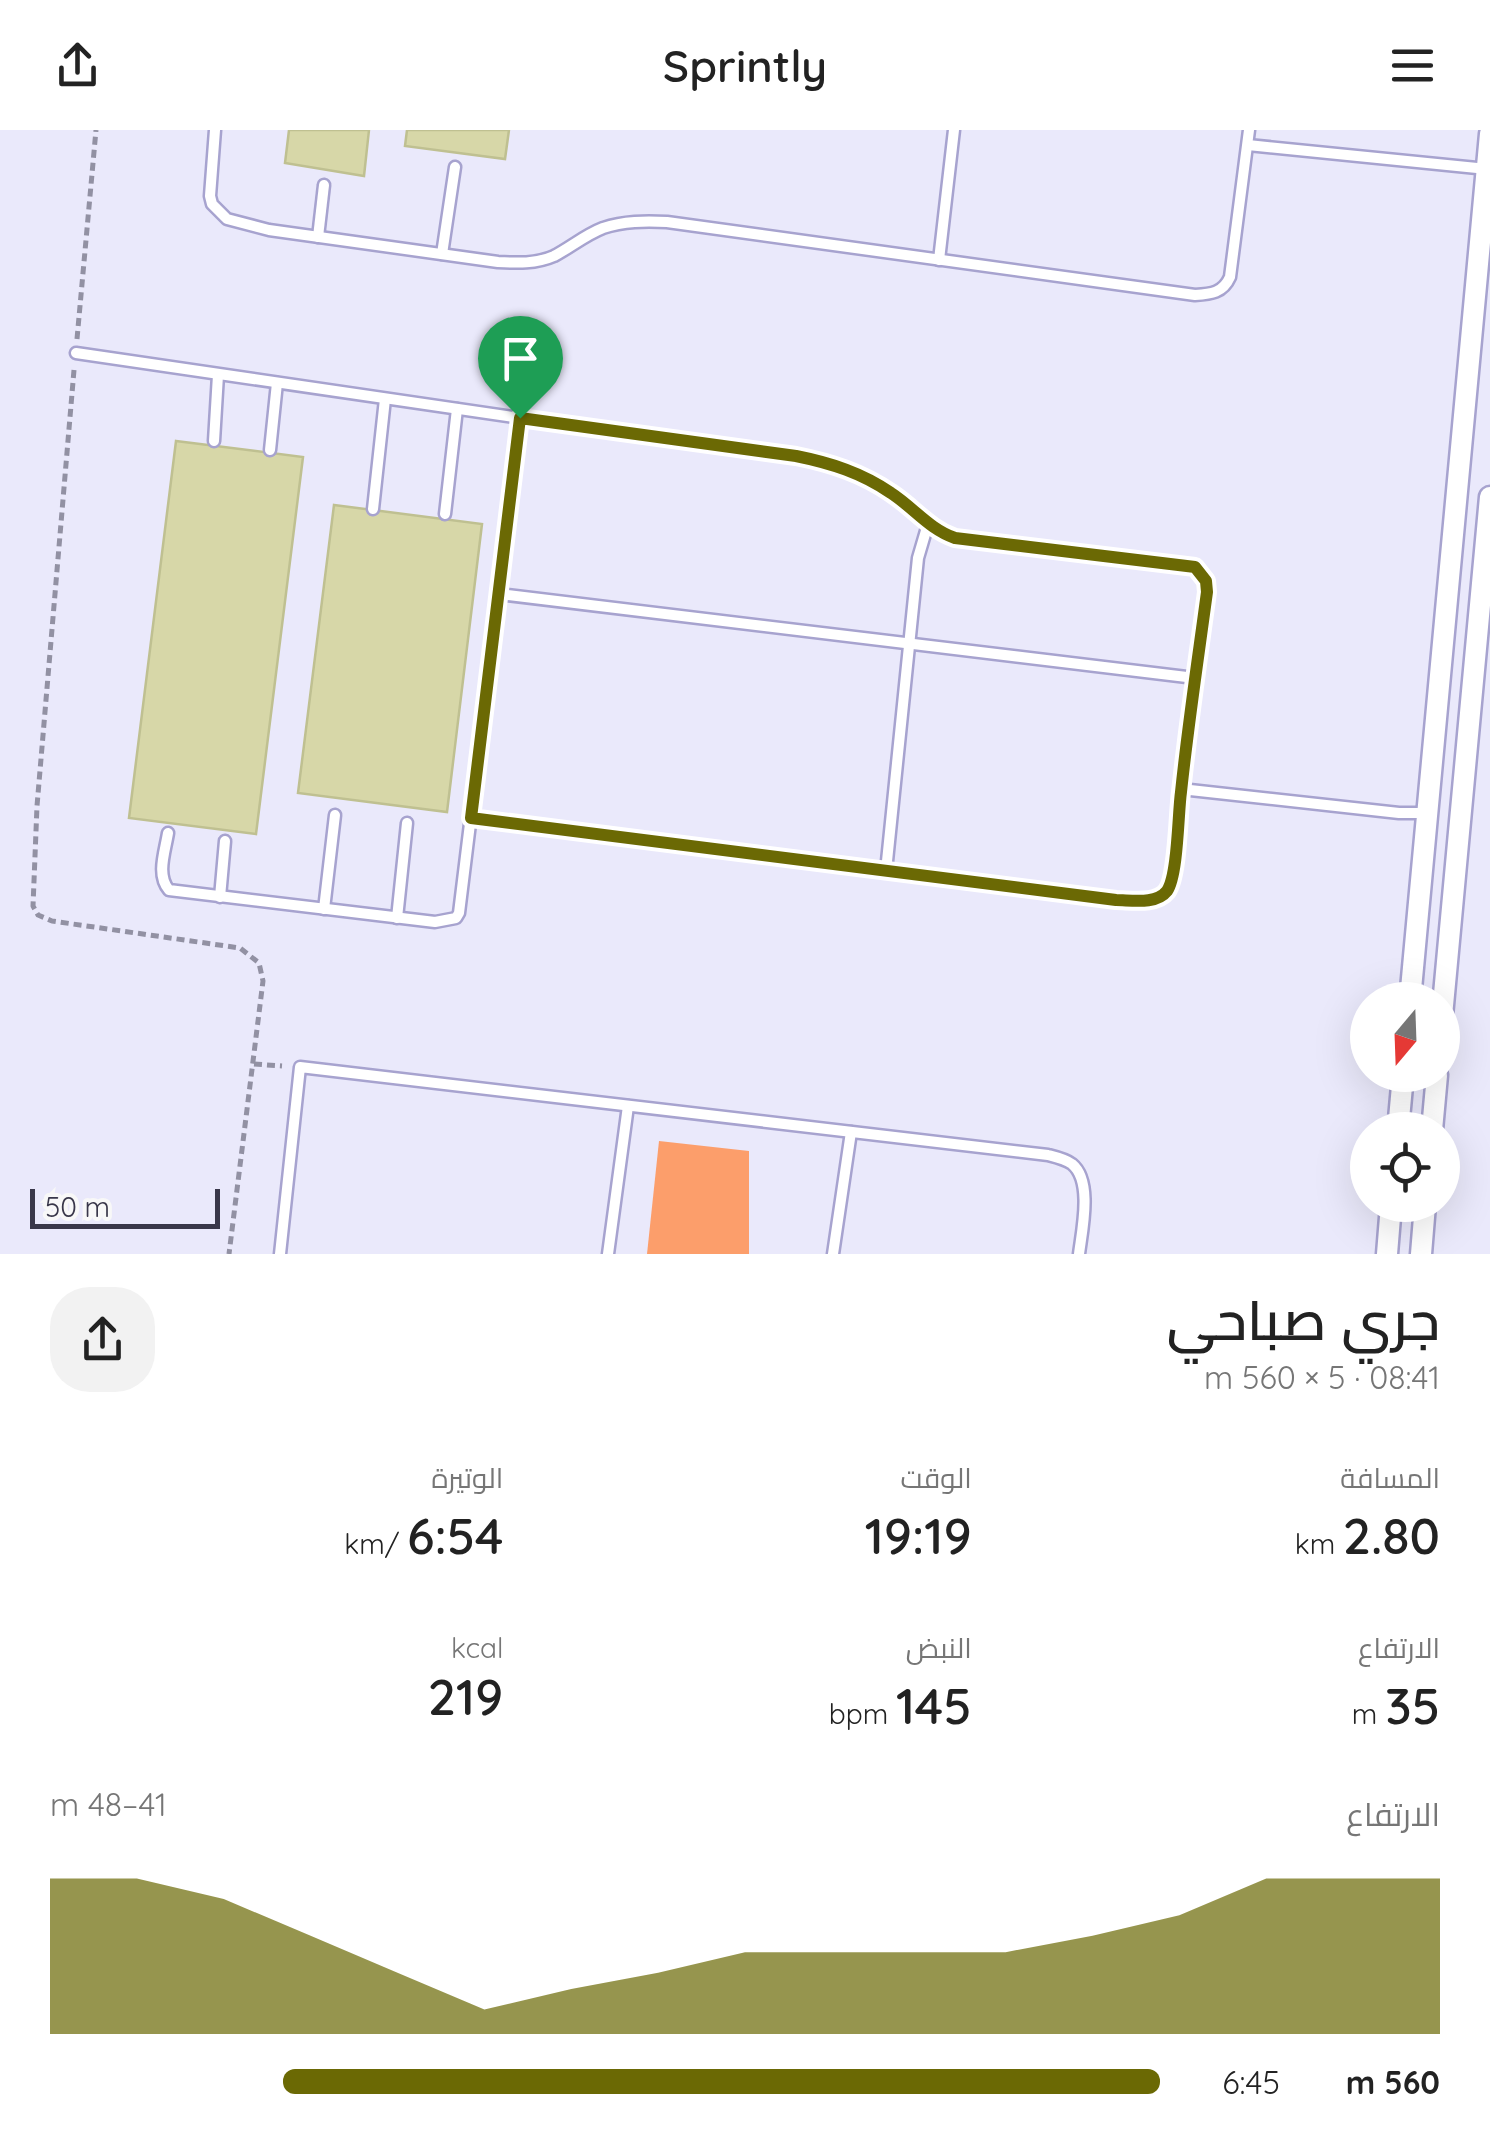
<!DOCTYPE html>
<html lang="ar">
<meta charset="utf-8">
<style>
:root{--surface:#fff;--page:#f2f2f2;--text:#222;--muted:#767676;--accent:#6b6904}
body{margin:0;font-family:Quicksand,Cairo,sans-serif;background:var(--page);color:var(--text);direction:rtl;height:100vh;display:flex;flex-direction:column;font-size:38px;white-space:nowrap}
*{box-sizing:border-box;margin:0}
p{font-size:32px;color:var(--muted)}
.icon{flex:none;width:55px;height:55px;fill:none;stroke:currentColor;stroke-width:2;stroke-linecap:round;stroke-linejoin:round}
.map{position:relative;height:1124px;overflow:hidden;direction:ltr}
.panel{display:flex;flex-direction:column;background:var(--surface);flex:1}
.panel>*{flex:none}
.needle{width:65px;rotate:199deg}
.tools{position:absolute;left:1350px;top:852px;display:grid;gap:20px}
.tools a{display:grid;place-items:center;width:110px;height:110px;border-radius:50%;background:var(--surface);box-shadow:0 10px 40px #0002;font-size:50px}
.scale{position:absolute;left:30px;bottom:25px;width:190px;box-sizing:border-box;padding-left:10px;border:5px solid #39374a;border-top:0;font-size:28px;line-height:35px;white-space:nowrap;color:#39374a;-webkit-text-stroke:8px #f8f8f8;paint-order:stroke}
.pin{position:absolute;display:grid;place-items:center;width:85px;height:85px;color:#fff;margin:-102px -42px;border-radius:50% 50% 50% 0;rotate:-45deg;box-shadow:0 0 10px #0007}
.pin .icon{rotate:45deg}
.round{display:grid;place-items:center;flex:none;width:105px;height:105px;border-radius:40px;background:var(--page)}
.head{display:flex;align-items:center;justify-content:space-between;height:170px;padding:0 50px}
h1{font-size:55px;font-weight:600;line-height:75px}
.figures{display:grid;grid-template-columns:repeat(3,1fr);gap:15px;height:170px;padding:10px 50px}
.figures div{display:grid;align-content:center}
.figures b{font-size:50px;font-weight:600}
.figures small{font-size:28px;font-weight:400}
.figures p{font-size:28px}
.chart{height:280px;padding:20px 50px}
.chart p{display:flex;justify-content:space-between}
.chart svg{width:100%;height:180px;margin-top:10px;fill:var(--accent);opacity:.7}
ul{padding:0 50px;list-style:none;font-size:32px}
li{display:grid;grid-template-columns:160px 120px 1fr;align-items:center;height:75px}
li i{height:25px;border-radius:12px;background:var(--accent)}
header{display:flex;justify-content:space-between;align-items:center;height:130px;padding:0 50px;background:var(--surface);font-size:45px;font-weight:600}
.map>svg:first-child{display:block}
</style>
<header><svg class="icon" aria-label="menu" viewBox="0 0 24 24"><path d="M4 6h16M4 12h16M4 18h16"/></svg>Sprintly<svg class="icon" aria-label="share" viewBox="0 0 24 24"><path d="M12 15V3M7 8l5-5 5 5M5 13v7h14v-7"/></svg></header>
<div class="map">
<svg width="1490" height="1124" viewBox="0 0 1490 1124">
<rect width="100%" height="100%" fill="#eae9fb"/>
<path fill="#fc9e6b" d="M659 1011 749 1021V1124H647Z"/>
<g fill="#d7d7a8" stroke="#bfc091" stroke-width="2.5">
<path d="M289 0H369L364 46 285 33Z"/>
<path d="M407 0H509L505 29 405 16Z"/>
<path d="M176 311 303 327 256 704 129 688Z"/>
<path d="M334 375 482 394 447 682 298 663Z"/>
</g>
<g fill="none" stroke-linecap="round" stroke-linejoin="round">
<defs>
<g id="lane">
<path d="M215 0 210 66 212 74 227 89 269 100 498 132C517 133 536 134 554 126 571 117 585 105 603 98 624 91 645 91 667 92L1195 165C1211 164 1223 163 1230 147L1249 0"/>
<path d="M1248 15 1487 39"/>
<path d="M318 107 324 55"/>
<path d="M442 124 455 37"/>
<path d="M939 130 954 0"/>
<path d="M76 223 520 288"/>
<path d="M214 311 218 245"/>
<path d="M270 320 277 253"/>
<path d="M373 379 385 269"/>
<path d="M445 384 457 279"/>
<path d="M499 464 1195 548"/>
<path d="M1181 659 1399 683H1427"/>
<path d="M168 703C165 722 156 745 169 760L435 792 456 788 459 783 520 288 796 326C830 333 862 343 891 363 914 378 928 399 955 408L1195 437 1206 451 1207 463C1198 529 1188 595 1181 662 1178 683 1178 745 1167 761 1156 775 1131 770 1115 770L471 688"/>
<path d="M886 741 918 428 928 394"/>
<path d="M220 767 225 711"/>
<path d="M324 779 335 685"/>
<path d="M397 788 407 693"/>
<path d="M280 1124 300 937 1048 1025C1056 1027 1065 1029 1072 1034 1093 1051 1082 1100 1079 1124"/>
<path d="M608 1124 628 976"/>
<path d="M833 1124 851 1002"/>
</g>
<g id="street">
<path d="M1410 870 1490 4"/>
<path d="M1442 886 1490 367"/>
<path d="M1398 1000 1403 945"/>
<path d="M1432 1000 1437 945"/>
<path d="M1387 1124 1391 1075"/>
<path d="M1421 1124 1425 1075"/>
</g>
</defs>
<use href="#lane" stroke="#a7a3cf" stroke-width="15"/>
<use href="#street" stroke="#a7a3cf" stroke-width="25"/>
<g stroke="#9291a3" stroke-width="5" stroke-dasharray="8 5" stroke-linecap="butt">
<path d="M77 209 96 0"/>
<path d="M74 240 37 676 33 776 38 785 52 791 240 818 259 833 263 851 229 1124"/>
<path d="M254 934 282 936"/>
</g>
<use href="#lane" stroke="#fff" stroke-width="10"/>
<use href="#street" stroke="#fff" stroke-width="20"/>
</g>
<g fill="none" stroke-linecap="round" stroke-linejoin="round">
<defs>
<path id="route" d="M520 288 796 326C831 333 862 343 891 363 914 378 929 399 955 408L1195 437 1206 451 1207 462C1198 529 1188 595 1181 662 1178 683 1178 745 1167 761 1156 775 1131 770 1116 770L471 688Z"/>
</defs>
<use href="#route" stroke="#fff" stroke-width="20"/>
<use href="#route" stroke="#6b6904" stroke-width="12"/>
</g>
</svg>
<div class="tools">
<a><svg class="needle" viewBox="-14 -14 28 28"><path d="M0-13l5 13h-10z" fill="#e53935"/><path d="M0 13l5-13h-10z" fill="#767676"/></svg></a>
<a><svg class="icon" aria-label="locate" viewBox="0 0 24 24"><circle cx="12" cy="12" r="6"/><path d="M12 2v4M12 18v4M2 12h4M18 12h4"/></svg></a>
</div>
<div class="scale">50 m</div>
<div class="pin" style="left:520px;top:288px;background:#1e9e55"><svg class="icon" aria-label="arrive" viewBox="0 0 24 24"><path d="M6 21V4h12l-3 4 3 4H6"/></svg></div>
</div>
<section class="panel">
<div class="head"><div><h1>جري صباحي</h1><p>08:41 · 5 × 560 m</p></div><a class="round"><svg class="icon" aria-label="share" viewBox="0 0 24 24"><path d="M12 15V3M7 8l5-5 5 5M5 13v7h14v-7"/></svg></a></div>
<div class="figures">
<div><p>المسافة</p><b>2.80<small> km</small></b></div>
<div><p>الوقت</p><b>19:19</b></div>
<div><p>الوتيرة</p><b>6:54<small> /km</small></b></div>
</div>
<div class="figures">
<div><p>الارتفاع</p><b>35<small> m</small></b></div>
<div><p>النبض</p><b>145<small> bpm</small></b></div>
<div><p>kcal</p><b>219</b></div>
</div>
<div class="chart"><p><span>الارتفاع</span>41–48 m</p>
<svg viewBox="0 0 160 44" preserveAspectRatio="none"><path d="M0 44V6L10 6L20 11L30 20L40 29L50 38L60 33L70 29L80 24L90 24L100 24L110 24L120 20L130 15L140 6L150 6L160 6V44z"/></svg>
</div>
<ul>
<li><b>560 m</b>6:45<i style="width:79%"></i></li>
</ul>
</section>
